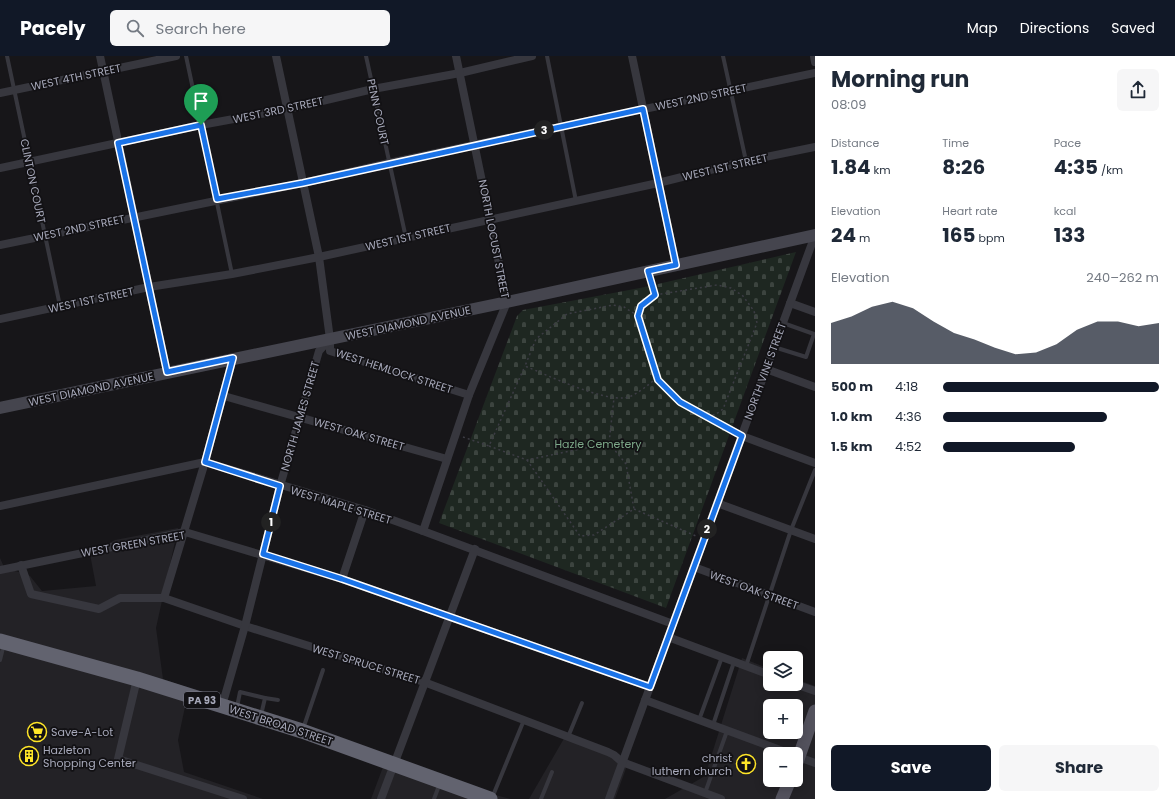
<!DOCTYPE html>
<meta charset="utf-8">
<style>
:root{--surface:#fff;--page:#f6f6f7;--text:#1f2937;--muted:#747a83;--accent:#111827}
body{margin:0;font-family:Poppins,sans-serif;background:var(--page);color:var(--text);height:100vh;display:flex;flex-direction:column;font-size:15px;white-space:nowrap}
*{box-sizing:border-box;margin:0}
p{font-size:13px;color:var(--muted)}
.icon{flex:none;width:22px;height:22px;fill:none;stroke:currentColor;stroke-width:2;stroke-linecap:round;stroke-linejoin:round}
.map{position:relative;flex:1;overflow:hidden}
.sheet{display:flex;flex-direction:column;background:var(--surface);width:360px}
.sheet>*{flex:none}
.fabs{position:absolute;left:763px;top:595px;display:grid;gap:8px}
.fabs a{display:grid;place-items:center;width:40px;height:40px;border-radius:6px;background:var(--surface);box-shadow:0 2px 10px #0003;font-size:20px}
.pin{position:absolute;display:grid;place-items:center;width:34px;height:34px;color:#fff;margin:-41px -17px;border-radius:50% 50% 50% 0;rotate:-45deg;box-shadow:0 0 4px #0007}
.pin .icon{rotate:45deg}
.km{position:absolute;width:20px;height:20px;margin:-10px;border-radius:50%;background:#222;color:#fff;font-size:11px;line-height:20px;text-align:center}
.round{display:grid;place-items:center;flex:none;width:42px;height:42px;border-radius:6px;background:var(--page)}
.summary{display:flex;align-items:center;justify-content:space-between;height:68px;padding:0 16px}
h1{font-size:22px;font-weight:700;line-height:30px}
.figures{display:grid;grid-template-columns:repeat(3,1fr);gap:6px;height:68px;padding:4px 16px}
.figures div{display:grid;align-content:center}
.figures b{font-size:20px;font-weight:700}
.figures small{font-size:11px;font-weight:400}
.figures p{font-size:11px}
.chart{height:112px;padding:8px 16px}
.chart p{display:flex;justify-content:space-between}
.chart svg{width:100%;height:72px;margin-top:4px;fill:var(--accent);opacity:.7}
.primary-button{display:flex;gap:8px;margin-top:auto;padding:8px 16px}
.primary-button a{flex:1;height:46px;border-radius:6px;background:var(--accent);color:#fff;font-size:16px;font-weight:700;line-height:46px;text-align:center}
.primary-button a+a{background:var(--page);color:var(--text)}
ul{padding:0 16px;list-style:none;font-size:13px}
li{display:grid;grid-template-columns:64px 48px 1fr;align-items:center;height:30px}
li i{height:10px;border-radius:5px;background:var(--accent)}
header{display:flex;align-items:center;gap:24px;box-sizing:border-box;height:56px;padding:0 20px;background:var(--accent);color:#fff}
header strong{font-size:19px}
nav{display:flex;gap:22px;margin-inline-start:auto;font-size:14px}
.search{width:280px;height:36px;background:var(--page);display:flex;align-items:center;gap:10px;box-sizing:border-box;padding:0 14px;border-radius:6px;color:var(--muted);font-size:15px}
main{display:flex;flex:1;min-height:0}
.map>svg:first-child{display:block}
</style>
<header>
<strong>Pacely</strong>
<div class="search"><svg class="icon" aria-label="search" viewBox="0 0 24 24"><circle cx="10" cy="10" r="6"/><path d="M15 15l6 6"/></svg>Search here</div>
<nav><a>Map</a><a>Directions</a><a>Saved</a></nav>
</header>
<main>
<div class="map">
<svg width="815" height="743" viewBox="0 0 815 743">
<defs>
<pattern id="cemetery-stones" width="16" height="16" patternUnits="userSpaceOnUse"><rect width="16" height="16" fill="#1e2721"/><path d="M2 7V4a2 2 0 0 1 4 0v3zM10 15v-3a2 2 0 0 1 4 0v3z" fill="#3c443f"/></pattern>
</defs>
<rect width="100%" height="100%" fill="#171619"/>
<g fill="#232226" fill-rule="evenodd">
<path d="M178 472 156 572 163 623 189 632 178 684 184 716 263 743H0V502L4 511 30 520 42 535 96 530 90 498 115 484Z"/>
<path d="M742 602 770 613V628H796V623L815 630V743H665L705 720ZM770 650H796V676H770ZM770 698H796V724H770Z"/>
<path d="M566 679 629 704 615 743H529Z"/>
<path d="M383 711 511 743H371Z"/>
</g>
<path fill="url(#cemetery-stones)" d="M796 196 666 552 439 467 517 260 523 254 645 231Z"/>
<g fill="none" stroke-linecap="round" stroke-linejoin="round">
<g stroke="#3d3d45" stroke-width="1.5" stroke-dasharray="2 3" stroke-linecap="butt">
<path d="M651 225 655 239 717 229 731 232 743 240 754 255 757 267 723 353 715 359 699 357 680 346 659 324 638 260 641 250 655 239"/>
<path d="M638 260 624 251 613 249 567 258 536 283 525 310C549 320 600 344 624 342 635 341 649 328 658 321"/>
<path d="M701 358 735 376"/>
<path d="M463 381 489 390 525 310"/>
<path d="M489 390 527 404 609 387 614 342"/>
<path d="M527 404 580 480 594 479 634 453 626 408 609 387"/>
<path d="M634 453 696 480"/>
</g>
<g stroke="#37373e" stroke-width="4">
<path d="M7 0 60 250"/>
<path d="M186 0 232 218"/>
<path d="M366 0 406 182"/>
<path d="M547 0 576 145"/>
<path d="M723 0 746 105"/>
<path d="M774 291 806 301 814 278 783 267"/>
<path d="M0 604 4 588"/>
<path d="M746 610 791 474 815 414"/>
<path d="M265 642 278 644"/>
<path d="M237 651 240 636 265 642 261 659"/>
<path d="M699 664 722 601"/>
<path d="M713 669 734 606"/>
<path d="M303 673 323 614"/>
<path d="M568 681 582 647"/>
<path d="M705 737 727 675"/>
<path d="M492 742 524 664"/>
<path d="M434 743 440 727"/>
<path d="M541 743 552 716"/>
</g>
<g stroke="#37373e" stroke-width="8">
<path d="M100 0 167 316"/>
<path d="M276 0 319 201 330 283V295L469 339"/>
<path d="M632 0 676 209"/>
<path d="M814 0 815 6"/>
<path d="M0 37 176 0"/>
<path d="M0 112 201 69 288 53 373 33 460 17 532 0"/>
<path d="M0 189 303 127 389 107 815 17"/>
<path d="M790 247 815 256"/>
<path d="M0 263 149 231 232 218 319 201 658 127 746 105 815 91"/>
<path d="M766 313 815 331"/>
<path d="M224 340 447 403"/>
<path d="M742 380 815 407"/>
<path d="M717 447 815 483"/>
<path d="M0 450 205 406 365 454 423 475 673 568"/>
<path d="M423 475 469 339 507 246 456 0"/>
<path d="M21 509 31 538 99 553 120 542H164L245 570 424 626 608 696 614 699 622 706 721 743"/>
<path d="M694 511 815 556"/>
<path d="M0 514 185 476 342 523 650 631"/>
<path d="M342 523 365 454"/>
<path d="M164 542 205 406 233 302"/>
<path d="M668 581 770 619"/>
<path d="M137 623 118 703 243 743"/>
<path d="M795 628 815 635"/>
<path d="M645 644 791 698"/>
<path d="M222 650 245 570 280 430 319 295 330 283"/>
<path d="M796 700 815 707"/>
<path d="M381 743 475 493"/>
<path d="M609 743 815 179"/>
</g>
<path stroke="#45454e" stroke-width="12" d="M0 352 507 246 815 179"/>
<g stroke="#53525d" stroke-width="13">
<path d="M796 709 815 655"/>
<path d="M782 743 790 724"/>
</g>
<path stroke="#62636f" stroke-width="15" d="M0 585 137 623 302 675 490 743"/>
</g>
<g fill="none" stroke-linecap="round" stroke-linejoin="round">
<defs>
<path id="route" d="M643 53 676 209 648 215 655 239 641 250 638 260 658 324 680 346 742 380 650 631 342 523 263 498 280 430 205 406 233 302 167 316 118 87 201 69 217 143 303 127Z"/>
</defs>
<use href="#route" stroke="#fff" stroke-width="8"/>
<use href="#route" stroke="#1a73e8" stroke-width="5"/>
</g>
<defs>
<symbol id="supermarket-ring" viewBox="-11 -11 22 22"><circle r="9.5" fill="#121114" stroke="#ffe628" stroke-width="1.5"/><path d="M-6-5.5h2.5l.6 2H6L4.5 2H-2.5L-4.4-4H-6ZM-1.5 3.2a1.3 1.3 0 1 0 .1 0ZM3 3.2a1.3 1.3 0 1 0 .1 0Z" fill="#ffe628"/></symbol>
<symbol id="building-ring" viewBox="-11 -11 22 22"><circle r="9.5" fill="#121114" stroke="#ffe628" stroke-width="1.5"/><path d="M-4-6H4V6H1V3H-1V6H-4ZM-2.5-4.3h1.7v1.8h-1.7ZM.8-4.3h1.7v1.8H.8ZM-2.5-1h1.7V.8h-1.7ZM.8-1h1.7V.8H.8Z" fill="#ffe628"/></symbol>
<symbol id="church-ring" viewBox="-11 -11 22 22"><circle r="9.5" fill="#121114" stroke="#ffe628" stroke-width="1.5"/><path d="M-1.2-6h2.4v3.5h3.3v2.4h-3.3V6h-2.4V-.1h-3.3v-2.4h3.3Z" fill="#ffe628"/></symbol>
</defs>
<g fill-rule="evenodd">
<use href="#supermarket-ring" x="26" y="665" width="22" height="22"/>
<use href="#building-ring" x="18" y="689" width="22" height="22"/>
<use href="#church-ring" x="735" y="697" width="22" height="22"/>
</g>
<g text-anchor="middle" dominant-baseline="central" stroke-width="3.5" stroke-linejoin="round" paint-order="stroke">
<rect fill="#121114" stroke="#7a7b88" stroke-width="1" x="184" y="636" width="36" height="16" rx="3"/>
<g font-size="10" font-weight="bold" fill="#a7a9ba">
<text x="202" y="644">PA 93</text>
</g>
<g font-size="11" fill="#a7a9ba" stroke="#121114">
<text transform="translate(76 21) rotate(-12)">WEST 4TH STREET</text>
<text transform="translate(701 41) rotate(-12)">WEST 2ND STREET</text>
<text transform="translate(278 54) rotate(-12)">WEST 3RD STREET</text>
<text transform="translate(378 56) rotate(78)">PENN COURT</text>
<text transform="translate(725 111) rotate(-13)">WEST 1ST STREET</text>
<text transform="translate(33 125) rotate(78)">CLINTON COURT</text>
<text transform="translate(79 172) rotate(-12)">WEST 2ND STREET</text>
<text transform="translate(408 181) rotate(-13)">WEST 1ST STREET</text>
<text transform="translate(494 183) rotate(79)">NORTH LOCUST STREET</text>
<text transform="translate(91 244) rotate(-12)">WEST 1ST STREET</text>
<text transform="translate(408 267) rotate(-12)">WEST DIAMOND AVENUE</text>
<text transform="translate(394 315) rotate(18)">WEST HEMLOCK STREET</text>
<text transform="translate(765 315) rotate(-70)">NORTH VINE STREET</text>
<text transform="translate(91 333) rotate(-12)">WEST DIAMOND AVENUE</text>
<text transform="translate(300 360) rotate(-74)">NORTH JAMES STREET</text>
<text transform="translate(359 378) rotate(16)">WEST OAK STREET</text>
<text transform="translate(341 449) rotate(17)">WEST MAPLE STREET</text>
<text transform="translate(133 488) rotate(-10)">WEST GREEN STREET</text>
<text transform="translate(754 534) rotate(20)">WEST OAK STREET</text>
<text transform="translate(366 608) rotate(17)">WEST SPRUCE STREET</text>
<text transform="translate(281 669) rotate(18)">WEST BROAD STREET</text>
</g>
<g font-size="11" fill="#7ca788" stroke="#121114">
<text x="598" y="388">Hazle Cemetery</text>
</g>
<g font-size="11" fill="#a7a9ba" stroke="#121114" text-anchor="start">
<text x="51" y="676">Save-A-Lot</text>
<text x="43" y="694">Hazleton<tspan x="43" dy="13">Shopping Center</tspan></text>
<text x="732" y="702" text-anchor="end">christ<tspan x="732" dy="13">luthern church</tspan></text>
</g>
</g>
</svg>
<div class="fabs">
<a><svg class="icon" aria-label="layers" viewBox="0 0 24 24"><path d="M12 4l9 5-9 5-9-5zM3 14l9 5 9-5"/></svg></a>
<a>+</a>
<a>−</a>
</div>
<div class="pin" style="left:201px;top:69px;background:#1e9e55"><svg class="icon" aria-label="arrive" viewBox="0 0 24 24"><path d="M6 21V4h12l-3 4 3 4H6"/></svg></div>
<b class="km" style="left:271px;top:466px">1</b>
<b class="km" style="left:707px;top:473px">2</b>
<b class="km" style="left:544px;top:74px">3</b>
</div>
<section class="sheet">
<div class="summary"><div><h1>Morning run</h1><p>08:09</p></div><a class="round"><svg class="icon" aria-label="share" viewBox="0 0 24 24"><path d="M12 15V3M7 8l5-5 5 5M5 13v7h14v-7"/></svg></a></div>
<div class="figures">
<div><p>Distance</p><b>1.84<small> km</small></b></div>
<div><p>Time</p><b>8:26</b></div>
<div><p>Pace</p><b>4:35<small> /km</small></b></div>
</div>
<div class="figures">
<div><p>Elevation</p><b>24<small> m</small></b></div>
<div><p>Heart rate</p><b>165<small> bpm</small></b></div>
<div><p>kcal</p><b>133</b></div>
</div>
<div class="chart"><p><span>Elevation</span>240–262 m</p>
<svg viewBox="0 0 160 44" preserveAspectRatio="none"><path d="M0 44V19L10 15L20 9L30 6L40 10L50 18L60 25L70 29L80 34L90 38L100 37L110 32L120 23L130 18L140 18L150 21L160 19V44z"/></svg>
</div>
<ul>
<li><b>500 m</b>4:18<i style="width:100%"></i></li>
<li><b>1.0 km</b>4:36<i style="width:76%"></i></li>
<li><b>1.5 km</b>4:52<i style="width:61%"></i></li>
</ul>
<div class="primary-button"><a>Save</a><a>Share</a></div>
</section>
</main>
